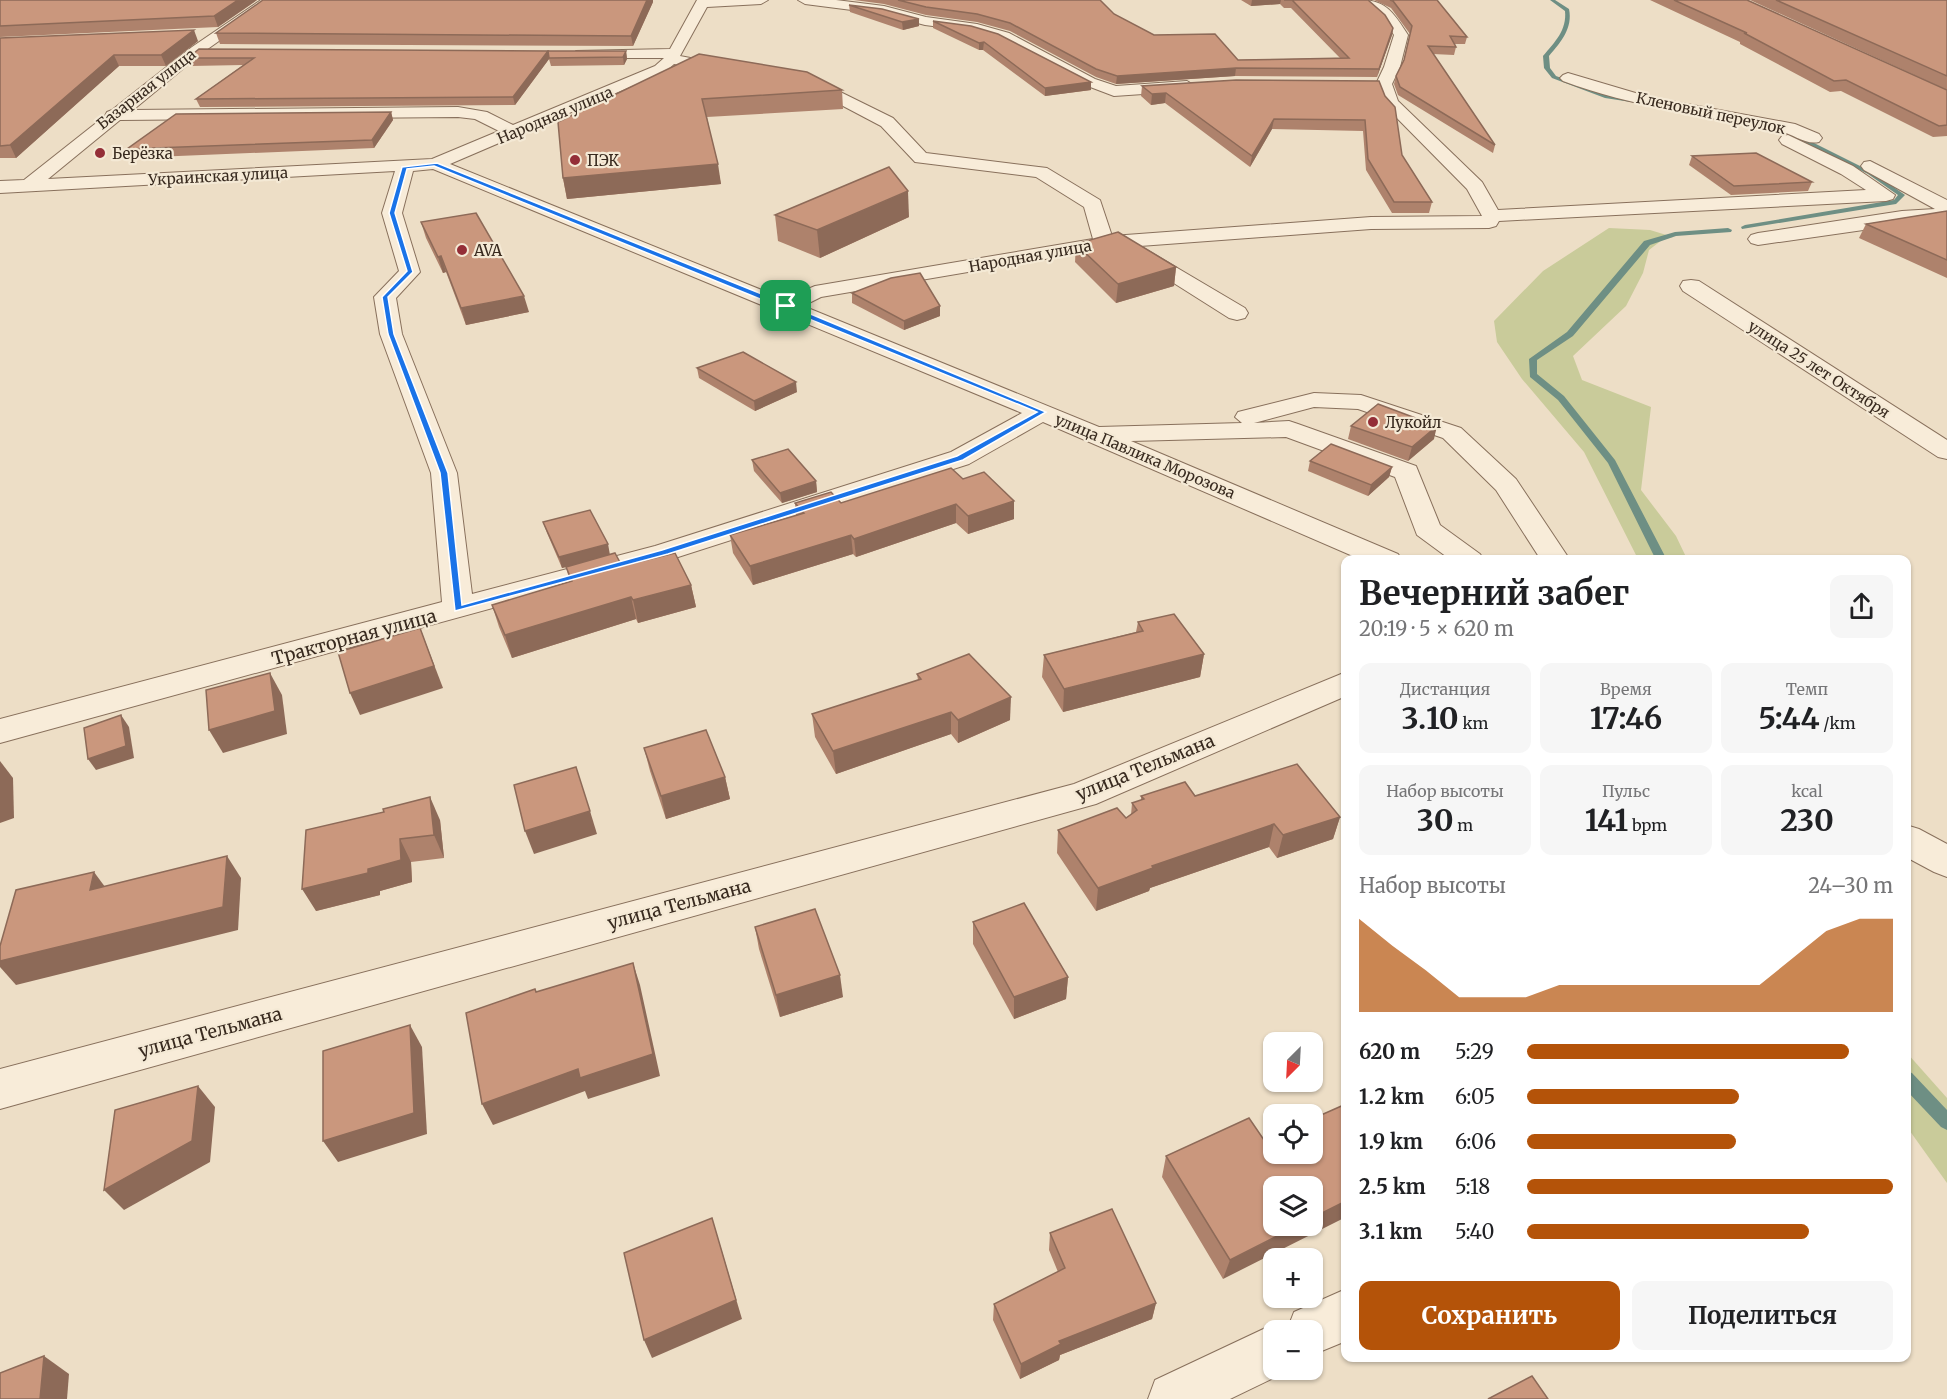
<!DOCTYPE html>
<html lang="ru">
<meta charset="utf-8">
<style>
:root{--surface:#fff;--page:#f6f6f6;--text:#202124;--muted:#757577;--accent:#b45309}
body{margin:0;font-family:Merriweather,serif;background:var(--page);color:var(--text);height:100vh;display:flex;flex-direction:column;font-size:22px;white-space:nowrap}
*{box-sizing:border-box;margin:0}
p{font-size:20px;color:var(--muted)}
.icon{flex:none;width:33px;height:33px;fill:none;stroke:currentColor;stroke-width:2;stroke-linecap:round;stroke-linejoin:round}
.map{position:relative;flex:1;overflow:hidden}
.details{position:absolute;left:1341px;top:555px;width:570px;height:807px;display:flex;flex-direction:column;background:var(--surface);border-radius:12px;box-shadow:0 2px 4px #0004}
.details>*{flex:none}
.needle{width:39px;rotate:204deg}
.buttons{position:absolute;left:1263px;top:1032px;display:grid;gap:12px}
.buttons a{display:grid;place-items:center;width:60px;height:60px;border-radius:12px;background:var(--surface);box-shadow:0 2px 4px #0004;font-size:30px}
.pin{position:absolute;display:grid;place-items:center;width:51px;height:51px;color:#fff;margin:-26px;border-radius:12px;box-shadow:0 3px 9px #0006}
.round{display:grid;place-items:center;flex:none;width:63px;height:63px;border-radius:12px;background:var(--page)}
.head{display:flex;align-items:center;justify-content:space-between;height:102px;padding:0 18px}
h1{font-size:33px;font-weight:700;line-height:45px}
.figures{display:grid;grid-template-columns:repeat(3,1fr);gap:9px;height:102px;padding:6px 18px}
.figures div{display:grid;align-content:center;border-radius:12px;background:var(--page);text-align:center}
.figures b{font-size:30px;font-weight:700}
.figures small{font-size:16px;font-weight:400}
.figures p{font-size:16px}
.chart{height:168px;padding:12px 18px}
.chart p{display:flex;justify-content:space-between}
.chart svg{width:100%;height:108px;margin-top:6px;fill:var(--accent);opacity:.7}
.button{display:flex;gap:12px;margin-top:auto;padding:12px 18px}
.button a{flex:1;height:69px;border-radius:12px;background:var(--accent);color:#fff;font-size:24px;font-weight:700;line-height:69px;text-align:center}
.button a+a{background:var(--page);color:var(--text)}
ul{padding:0 18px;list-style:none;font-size:20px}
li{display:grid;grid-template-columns:96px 72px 1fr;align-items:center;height:45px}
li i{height:15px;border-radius:8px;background:var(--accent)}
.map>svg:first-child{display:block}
</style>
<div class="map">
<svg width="1947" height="1399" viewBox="0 0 1947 1399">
<rect width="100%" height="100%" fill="#eddec6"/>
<g fill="#c9cb9a">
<path d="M1609 228 1650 230 1673 237 1662 240 1649 250 1643 273 1626 306 1573 356 1582 380 1651 407 1641 490 1676 536 1687 559H1638L1584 452 1522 379 1497 342 1494 321 1543 271Z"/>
<path d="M1907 1053 1947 1098V1183L1907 1127Z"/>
</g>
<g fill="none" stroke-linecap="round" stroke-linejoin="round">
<g fill="#6e8f84" fill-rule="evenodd">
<path d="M1550 0H1555L1569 9C1573 28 1561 42 1549 56L1550 68 1556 76 1608 95 1642 101 1644 104 1605 98 1552 78 1544 68 1543 56C1555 42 1567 30 1565 11Z"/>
<path d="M1796 134 1872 172 1905 195 1896 204 1742 229 1741 227 1745 225 1894 200 1898 195 1868 174 1794 137Z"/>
<path d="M1728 228 1732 230 1731 232 1676 236 1650 245 1573 336 1537 360V374L1564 396 1615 460 1667 560H1656L1608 463 1558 400 1530 377 1529 359 1567 332 1644 241 1675 232Z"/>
<path d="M1906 1071 1912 1073 1947 1110V1130L1941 1127 1906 1090Z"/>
</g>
<defs>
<g id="minor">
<path d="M261 0H277L202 53 133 110 458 107 487 112 513 125 655 66 664 58H581L574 54 576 51 670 49 697 0H768L761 4 707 7 680 56 732 66 735 69 732 72 727 74 674 64 665 72 450 164 784 299 815 286 1093 239 1084 207 1036 177 915 162 881 126 809 88 797 85 794 82 797 79 802 77 818 81 893 118 926 153 1047 168 1100 200 1112 236 1371 217 1482 216 1467 189 1385 106 1376 84 1384 67 1394 35 1385 21 1361 0C1387 0 1395 15 1408 35L1400 67 1392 84 1398 101 1482 182 1498 210 1866 190 1841 174 1782 144 1779 140 1782 136 1788 135 1853 166 1895 195 1893 199 1886 201 1499 221 1496 226 1489 228 1371 229 1140 246 1245 308 1248 313 1245 318 1237 320 1229 318 1131 256 1128 252 1135 247 1104 249 821 297 803 306 1099 427 1242 423 1235 417 1238 412 1314 393 1361 395 1461 428 1516 479 1570 560H1541L1496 490 1443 438 1358 409 1314 407 1254 423 1289 421 1298 424 1416 466 1440 525 1480 554 1484 560H1451L1417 535 1395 477 1286 437 1131 441 1398 554 1402 560H1362L1043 422 969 464 675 558 0 743V719L442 602 431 473 380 334 374 297 399 271 382 213 395 171 0 193V181L24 180 105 116 107 112 112 110 192 47ZM458 117 475 119 499 131 432 159 48 179 120 120ZM433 169 1022 413 951 452 655 546 472 594 457 473 402 334 396 298 420 272 402 213 413 171Z"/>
<path d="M798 0H836L884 6 926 17 977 24 1009 33 1095 79 1116 86 1187 81 1195 86 1187 91 1114 96 1085 85 999 39 971 31 925 25 883 14 805 4Z"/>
<path d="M1568 73 1649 97 1795 124 1819 134 1822 138 1819 142C1805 145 1793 134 1780 131 1706 116 1633 107 1563 81L1560 78 1563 75Z"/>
<path d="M1870 161 1947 200V218L1758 245 1751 243 1748 239 1751 235 1758 233 1902 211 1935 209 1864 170 1861 166 1864 162Z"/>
<path d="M1691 280 1699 281 1947 440V459L1938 457 1683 291 1680 286 1683 281Z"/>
<path d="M1346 672V696L1096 804 0 1109V1069L1074 784Z"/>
<path d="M1906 825 1919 829 1947 844V877L1934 872 1906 857Z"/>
<path d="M1346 1289V1341L1312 1355V1330H1274V1370H1290L1230 1399H1148L1155 1380 1274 1324 1287 1330 1294 1312Z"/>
</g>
</defs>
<use href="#minor" stroke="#88705c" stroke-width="2"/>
<use href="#minor" fill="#f8ecd9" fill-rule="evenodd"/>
</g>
<g fill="#ae826c">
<path d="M0 0H257L218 27 0 37Z"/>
<path d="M854 0H1100L1114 14 1154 35 1238 60 1340 58 1291 8H1284L1280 4 1251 6 1241 0H1368L1393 28 1392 35 1377 77 1235 76 1116 84 1096 77 1010 31 977 22 926 15 884 4Z"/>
<path d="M1374 0H1437L1467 37 1465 44H1455L1456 47 1454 55 1433 54 1495 145 1493 153 1398 95 1394 84 1396 76 1404 60 1410 34 1391 8Z"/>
<path d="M1650 0H1747L1947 90V136L1933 137 1841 91 1830 92 1740 44V42Z"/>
<path d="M1750 0H1947V90Z"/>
<path d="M653 2 633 46 220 44 216 33Z"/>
<path d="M849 5 919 19V26L903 30 850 12Z"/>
<path d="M933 21 1091 82V90L1045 96 983 50H979L933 28Z"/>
<path d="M0 38 198 41 166 66H119L16 158H0Z"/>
<path d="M626 51 627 59 624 65 551 66 549 59 515 105 200 107 196 99 243 65 191 66 188 58Z"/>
<path d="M699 54 842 90 843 109 707 117 721 184 567 199 563 178Z"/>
<path d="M1379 81 1402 155 1432 202 1429 213H1392L1366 170 1363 131 1272 129 1250 167 1165 103 1151 105 1141 96 1142 86Z"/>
<path d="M391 112 393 120 374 148 130 158 127 149Z"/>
<path d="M1692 156 1812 182 1808 191 1731 195 1689 165Z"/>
<path d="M1947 211V278L1859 238 1866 224Z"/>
<path d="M775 215 909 217 820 258 778 241Z"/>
<path d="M421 222 529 312 466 325 446 272 443 273 426 238Z"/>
<path d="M1076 244 1176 267 1174 286 1116 303 1075 262Z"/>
<path d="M852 293 940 306V316L904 330 852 303Z"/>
<path d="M697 368 797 392 755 411 699 378Z"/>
<path d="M1351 426 1434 439 1408 461 1348 439Z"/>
<path d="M752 460 816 481 817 492 782 503 754 471Z"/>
<path d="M1310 461 1392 467 1389 477 1368 496 1308 471Z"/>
<path d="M963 479 1014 501V519L968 534 956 523 856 557 853 554 753 585 733 553 730 535 796 516 795 503H841Z"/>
<path d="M543 522 610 555 622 566 691 585 696 607 638 623 636 619 512 658 499 627 492 605 570 582 566 567 562 568 547 533Z"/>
<path d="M1138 622 1204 654 1200 677 1063 712 1042 677 1044 655 1136 632Z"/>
<path d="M917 674 1010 720 958 743 951 734 836 774 815 737 812 714 918 680Z"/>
<path d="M644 748 725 777 730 799 666 819 650 771Z"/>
<path d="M1141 796H1195L1340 817 1333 839 1277 858 1269 847 1150 888 1149 891 1096 911 1057 853 1058 830 1126 818 1131 815 1132 803 1141 800Z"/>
<path d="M440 820 444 858 411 862 412 882 380 891V895L316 911 306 830Z"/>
<path d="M973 922 1068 977 1066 999 1014 1019 973 944Z"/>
<path d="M755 927 843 997 780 1017 759 949Z"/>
<path d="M1346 1104 1223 1279 1162 1177 1166 1156 1264 1140Z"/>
<path d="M1050 1233 1156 1303 1152 1319 1060 1355 1059 1360 1020 1379 993 1320 994 1304 1058 1272 1049 1250Z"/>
</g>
<g fill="#8d6a58">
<path d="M238 0H257L218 27 214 16Z"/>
<path d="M647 0H653V2L633 46 631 36Z"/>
<path d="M1252 0H1281L1280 4 1251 6Z"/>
<path d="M919 19V26L903 30 902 22Z"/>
<path d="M1393 28 1392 35 1377 77 1379 69Z"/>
<path d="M194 30 198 41 166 66 161 55Z"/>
<path d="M984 42 983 50H979V43Z"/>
<path d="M548 51 549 59 515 105 513 97Z"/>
<path d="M626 51 627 59 624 65 623 57Z"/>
<path d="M114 55 119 66 16 158 10 145Z"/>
<path d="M1236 68 1235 76 1116 84 1117 76Z"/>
<path d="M1091 82V90L1045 96V88Z"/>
<path d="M1166 93 1165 103 1151 105 1152 94Z"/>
<path d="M391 112 393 120 374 148 372 140Z"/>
<path d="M1274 119 1272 129 1250 167 1252 156Z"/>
<path d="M718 164 721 184 567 199 563 178Z"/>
<path d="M908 191 909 217 820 258 817 230Z"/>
<path d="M441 256 446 272 443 273 438 257Z"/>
<path d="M1176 267 1174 286 1116 303 1118 284Z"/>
<path d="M524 296 529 312 466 325 461 308Z"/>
<path d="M940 306V316L904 330V321Z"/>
<path d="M796 382 797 392 755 411 754 401Z"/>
<path d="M1437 426 1434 439 1408 461 1412 447Z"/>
<path d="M1392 467 1389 477 1368 496 1371 485Z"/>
<path d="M816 481 817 492 782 503 780 493Z"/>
<path d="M1014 501V519L968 534V516Z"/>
<path d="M956 504V523L856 557 854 539Z"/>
<path d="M851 535 853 554 753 585 750 566Z"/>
<path d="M608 544 610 555 562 568 559 557Z"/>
<path d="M691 585 696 607 638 623 633 600Z"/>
<path d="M631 597 636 619 512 658 505 635Z"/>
<path d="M420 628 443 688 360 715 350 693Z"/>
<path d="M1204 654 1200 677 1063 712 1064 689Z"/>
<path d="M270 673 282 695 287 734 223 753 209 730Z"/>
<path d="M1011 697 1010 720 958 743V720Z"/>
<path d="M951 712V734L836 774 833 751Z"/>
<path d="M121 715 129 727 134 758 96 770 88 759Z"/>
<path d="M0 761 13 778 14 818 0 823Z"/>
<path d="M725 777 730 799 666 819 661 796Z"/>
<path d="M430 797 440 820 444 858 434 835Z"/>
<path d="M590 811 597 834 534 854 525 831Z"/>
<path d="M1340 817 1333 839 1277 858 1283 835Z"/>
<path d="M1274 824 1269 847 1150 888 1149 891 1096 911 1098 888 1152 866Z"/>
<path d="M400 839 411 862 412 882 380 891V895L316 911 302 889 368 869Z"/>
<path d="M227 856 241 878 238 930 16 985 0 967V961Z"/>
<path d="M94 872 111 895 90 890Z"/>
<path d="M633 963 640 985 660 1076 588 1099 585 1091 493 1125 482 1104Z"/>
<path d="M840 975 843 997 780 1017 776 995Z"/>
<path d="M1068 977 1066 999 1014 1019V997Z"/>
<path d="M410 1025 422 1047 427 1134 338 1162 323 1141Z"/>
<path d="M198 1086 215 1107 210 1162 124 1210 104 1190Z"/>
<path d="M1346 1201V1217L1223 1279 1230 1260 1297 1226H1312V1218Z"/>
<path d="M712 1218 742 1319 652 1358 644 1340Z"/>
<path d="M1156 1303 1152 1319 1060 1355 1059 1360 1020 1379 1021 1364 1059 1341Z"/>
<path d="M44 1356 69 1374 67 1399H40Z"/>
</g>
<g fill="#ca977d" stroke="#8d6a58" stroke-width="1.5">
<path d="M0 0H238L214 16 0 26Z"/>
<path d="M263 0H647L631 36 216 33Z"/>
<path d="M898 0H1100L1114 14 1154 35 1215 34 1238 60 1349 58 1292 0H1284H1368L1385 15 1393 28 1379 69 1236 68 1117 76 1096 69 1010 23 977 14 926 7Z"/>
<path d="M1390 0H1437L1467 37 1450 36 1456 47 1428 46 1495 145 1400 87 1396 76 1404 60 1412 26 1393 1Z"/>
<path d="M1674 0H1747L1947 90V125L1939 126 1846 80 1834 81 1744 33H1747Z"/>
<path d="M1776 0H1947V76Z"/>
<path d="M849 5 882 9 919 19 902 22Z"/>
<path d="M933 21 971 26 998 34 1091 82 1045 88 984 42 979 43Z"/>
<path d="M194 30 161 55H114L10 145 0 146V38Z"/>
<path d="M199 49 548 51 513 97 196 99 254 58H188Z"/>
<path d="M548 51H626L623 57 549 58Z"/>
<path d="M699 54 807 72 842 90 702 99 718 164 563 178 558 122Z"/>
<path d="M1236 80 1379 81 1385 96 1395 107 1402 155 1432 202H1394L1368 159 1365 120 1274 119 1252 156 1166 93 1152 94 1142 86Z"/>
<path d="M391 112 372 140 127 149 176 114Z"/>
<path d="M1756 153 1812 182 1734 186 1692 156Z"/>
<path d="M889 167 908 191 817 230 775 215Z"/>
<path d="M1947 211V260L1866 224Z"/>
<path d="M476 213 524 296 461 308 441 256 438 257 421 222Z"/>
<path d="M1118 232 1176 267 1118 284 1076 244Z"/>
<path d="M920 273 940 306 904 321 852 293 891 278Z"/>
<path d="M743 352 796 382 754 401 697 368Z"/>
<path d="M1378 404 1437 426 1412 447 1351 426Z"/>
<path d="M1331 444 1392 467 1371 485 1310 461Z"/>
<path d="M788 449 816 481 780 493 752 460Z"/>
<path d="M951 468 963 479 984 472 1014 501 968 516 956 504 854 539 851 535 750 566 730 535 804 513 795 503 831 492 841 503Z"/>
<path d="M590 510 608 544 559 557 543 522Z"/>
<path d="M615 553 622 566 675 553 691 585 633 600 631 597 505 635 492 605 572 581 566 567Z"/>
<path d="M1174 614 1204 654 1064 689 1044 655 1143 631 1138 622Z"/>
<path d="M420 628 434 666 350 693 338 652Z"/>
<path d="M969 654 1011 697 958 720 951 712 833 751 812 714 921 679 917 674Z"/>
<path d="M270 673 275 711 209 730 206 690Z"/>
<path d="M121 715 126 746 88 759 84 728Z"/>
<path d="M706 730 725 777 661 796 644 748Z"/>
<path d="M1297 764 1340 817 1283 835 1274 824 1152 866 1153 868 1098 888 1058 830 1117 808 1126 818 1137 810 1132 803 1144 799 1141 796 1185 782 1195 796Z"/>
<path d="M576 767 590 811 525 831 514 785Z"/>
<path d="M430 797 434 835 400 839 401 860 368 869V873L302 889 306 830 384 812 383 809Z"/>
<path d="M227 856 223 907 0 961V946L16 890 94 872 90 890Z"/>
<path d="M1024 903 1068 977 1014 997 973 922Z"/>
<path d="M815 909 840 975 776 995 755 927Z"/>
<path d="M633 963 653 1054 580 1078 578 1069 482 1104 466 1013 535 989 536 992Z"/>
<path d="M410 1025 414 1113 323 1141V1051Z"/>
<path d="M198 1086 192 1141 104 1190 115 1110Z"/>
<path d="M1346 1104V1201L1312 1218V1186H1274V1226H1297L1230 1260 1166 1156 1249 1118 1264 1140 1274 1136V1154H1312V1119Z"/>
<path d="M1112 1209 1156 1303 1059 1341 1061 1344 1021 1364 994 1304 1065 1268 1050 1233Z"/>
<path d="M712 1218 736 1300 644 1340 624 1253Z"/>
<path d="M44 1356 40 1399H0V1373Z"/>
<path d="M1532 1376 1548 1399H1488Z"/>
</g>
<path fill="#1a73e8" stroke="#fff" stroke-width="1.5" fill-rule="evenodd" d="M437 163 789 305 1046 412 963 460 668 554 455 611 440 473 388 334 382 297 407 271 389 213 402 167ZM434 166 1037 412 957 456 662 550 462 605 448 473 394 334 388 297 413 272 395 213 407 169Z"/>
<g fill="#942e37" stroke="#f4e9d5" stroke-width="2">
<circle cx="100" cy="153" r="6"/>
<circle cx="575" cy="160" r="6"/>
<circle cx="462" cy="250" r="6"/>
<circle cx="1373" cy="422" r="6"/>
</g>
<g text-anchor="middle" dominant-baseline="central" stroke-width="4.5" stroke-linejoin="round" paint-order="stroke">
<g font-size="15" fill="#382a1f" stroke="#f4e9d5">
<text transform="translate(146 89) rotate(-38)">Базарная улица</text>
<text transform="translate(1711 113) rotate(12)">Кленовый переулок</text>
<text transform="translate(555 115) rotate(-23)">Народная улица</text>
<text transform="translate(218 176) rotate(-3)">Украинская улица</text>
<text transform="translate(1030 256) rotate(-10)">Народная улица</text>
<text transform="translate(1819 369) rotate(33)">улица 25 лет Октября</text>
<text transform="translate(1145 456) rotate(23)">улица Павлика Морозова</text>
</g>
<g font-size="15" fill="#382a1f" stroke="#f4e9d5" text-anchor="start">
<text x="112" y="153">Берёзка</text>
<text x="587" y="160">ПЭК</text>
<text x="474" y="250">AVA</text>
<text x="1385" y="422">Лукойл</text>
</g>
<g font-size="18" fill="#382a1f" stroke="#f4e9d5">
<text transform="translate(354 637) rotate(-15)">Тракторная улица</text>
<text transform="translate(1145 767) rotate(-22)">улица Тельмана</text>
<text transform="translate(679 904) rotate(-15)">улица Тельмана</text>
<text transform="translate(210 1032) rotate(-15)">улица Тельмана</text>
</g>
</g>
</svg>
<div class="buttons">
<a><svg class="needle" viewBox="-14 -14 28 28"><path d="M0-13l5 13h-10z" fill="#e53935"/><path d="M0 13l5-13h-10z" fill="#757577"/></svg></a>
<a><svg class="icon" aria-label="locate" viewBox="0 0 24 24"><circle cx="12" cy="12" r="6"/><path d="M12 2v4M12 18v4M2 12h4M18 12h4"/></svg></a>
<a><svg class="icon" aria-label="layers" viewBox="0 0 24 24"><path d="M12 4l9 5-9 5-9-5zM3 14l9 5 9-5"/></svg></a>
<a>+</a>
<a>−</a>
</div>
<div class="pin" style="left:786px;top:306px;background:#1e9e55"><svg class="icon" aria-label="arrive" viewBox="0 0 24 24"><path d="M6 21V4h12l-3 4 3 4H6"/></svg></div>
<section class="details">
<div class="head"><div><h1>Вечерний забег</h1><p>20:19 · 5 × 620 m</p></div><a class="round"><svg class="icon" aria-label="share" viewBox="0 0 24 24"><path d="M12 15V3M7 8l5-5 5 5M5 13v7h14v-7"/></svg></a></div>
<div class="figures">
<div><p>Дистанция</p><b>3.10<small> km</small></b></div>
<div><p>Время</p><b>17:46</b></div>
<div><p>Темп</p><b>5:44<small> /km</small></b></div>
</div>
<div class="figures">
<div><p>Набор высоты</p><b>30<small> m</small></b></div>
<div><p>Пульс</p><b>141<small> bpm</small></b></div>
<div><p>kcal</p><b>230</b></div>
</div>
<div class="chart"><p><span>Набор высоты</span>24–30 m</p>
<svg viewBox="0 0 160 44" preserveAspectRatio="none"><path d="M0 44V6L10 17L20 27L30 38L40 38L50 38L60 33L70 33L80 33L90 33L100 33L110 33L120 33L130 22L140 11L150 6L160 6V44z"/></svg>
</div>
<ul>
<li><b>620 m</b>5:29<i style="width:88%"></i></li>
<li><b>1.2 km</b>6:05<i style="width:58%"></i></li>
<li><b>1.9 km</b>6:06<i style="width:57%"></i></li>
<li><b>2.5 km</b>5:18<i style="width:100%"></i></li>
<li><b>3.1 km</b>5:40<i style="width:77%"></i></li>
</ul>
<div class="button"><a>Сохранить</a><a>Поделиться</a></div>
</section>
</div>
